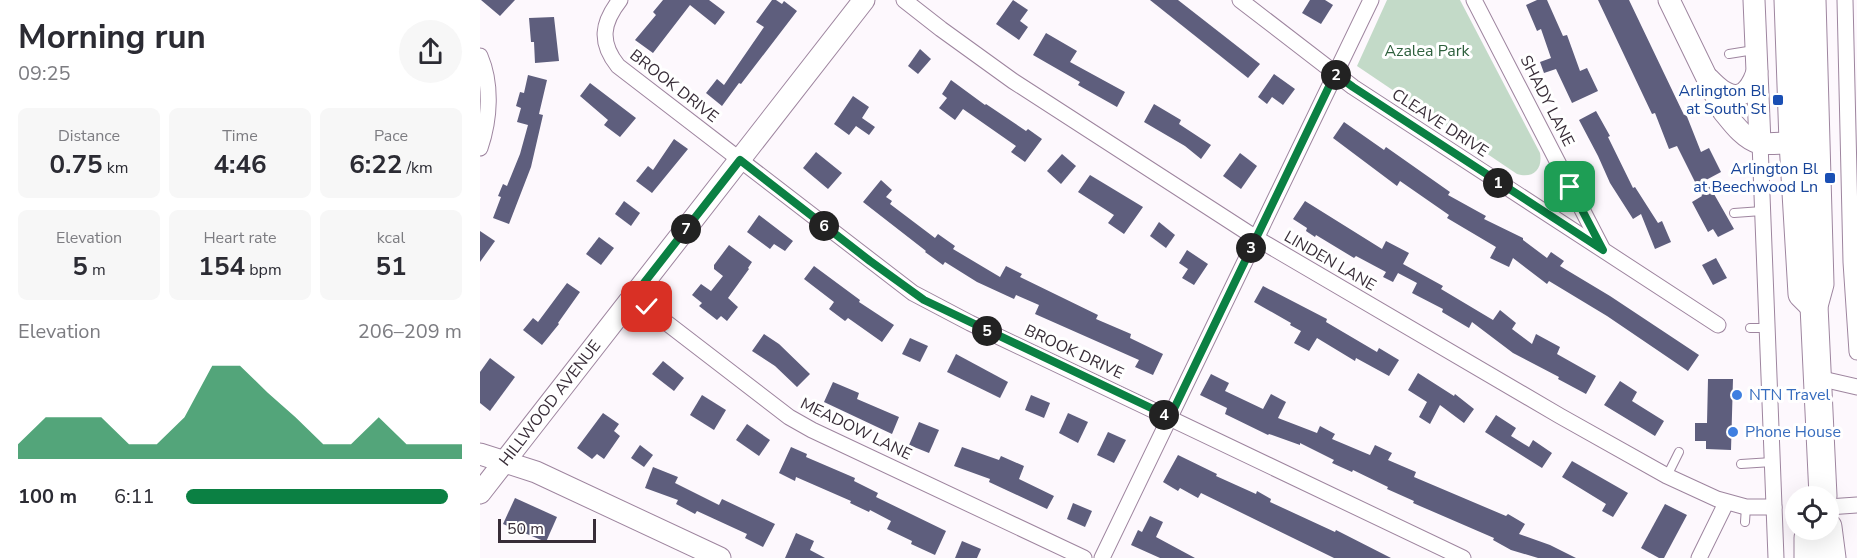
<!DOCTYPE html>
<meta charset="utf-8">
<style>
:root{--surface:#fff;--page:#f7f7f7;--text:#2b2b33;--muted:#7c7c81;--accent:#0b8043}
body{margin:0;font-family:"Nunito Sans",sans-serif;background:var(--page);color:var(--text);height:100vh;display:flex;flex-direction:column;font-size:22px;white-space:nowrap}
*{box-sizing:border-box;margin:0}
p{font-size:20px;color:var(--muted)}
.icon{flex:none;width:33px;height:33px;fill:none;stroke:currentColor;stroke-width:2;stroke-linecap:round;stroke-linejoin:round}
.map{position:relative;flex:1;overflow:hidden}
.details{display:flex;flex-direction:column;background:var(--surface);width:480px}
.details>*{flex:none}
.buttons{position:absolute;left:1305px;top:486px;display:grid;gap:12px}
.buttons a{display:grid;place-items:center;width:54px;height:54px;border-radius:50%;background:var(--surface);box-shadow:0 6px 24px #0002;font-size:30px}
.scale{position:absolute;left:18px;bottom:15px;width:98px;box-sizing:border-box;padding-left:6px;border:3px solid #382d38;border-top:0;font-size:16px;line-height:21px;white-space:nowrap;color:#382d38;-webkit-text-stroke:4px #fff;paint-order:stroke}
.pin{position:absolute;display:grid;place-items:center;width:51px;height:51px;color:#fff;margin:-26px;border-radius:12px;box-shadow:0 3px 9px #0006}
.km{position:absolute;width:30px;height:30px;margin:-15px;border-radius:50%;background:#222;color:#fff;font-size:16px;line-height:30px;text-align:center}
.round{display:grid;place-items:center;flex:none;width:63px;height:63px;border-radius:32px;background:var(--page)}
.overview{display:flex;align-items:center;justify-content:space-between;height:102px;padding:0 18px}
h1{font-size:33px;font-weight:700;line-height:45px}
.stats{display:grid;grid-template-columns:repeat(3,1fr);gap:9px;height:102px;padding:6px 18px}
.stats div{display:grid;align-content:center;border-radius:9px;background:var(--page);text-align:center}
.stats b{font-size:26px;font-weight:700}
.stats small{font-size:16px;font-weight:400}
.stats p{font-size:16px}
.chart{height:168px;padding:12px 18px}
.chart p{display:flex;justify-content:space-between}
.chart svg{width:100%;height:108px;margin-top:6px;fill:var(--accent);opacity:.7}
ul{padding:0 18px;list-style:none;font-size:20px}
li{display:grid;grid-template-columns:96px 72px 1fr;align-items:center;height:45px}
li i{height:15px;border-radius:8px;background:var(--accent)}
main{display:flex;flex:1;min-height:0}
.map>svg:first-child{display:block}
</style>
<main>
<section class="details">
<div class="overview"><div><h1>Morning run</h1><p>09:25</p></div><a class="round"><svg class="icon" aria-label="share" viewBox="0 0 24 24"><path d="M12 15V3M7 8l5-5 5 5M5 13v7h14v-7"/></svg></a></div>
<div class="stats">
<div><p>Distance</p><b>0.75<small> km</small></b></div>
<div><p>Time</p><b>4:46</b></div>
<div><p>Pace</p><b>6:22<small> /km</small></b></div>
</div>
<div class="stats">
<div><p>Elevation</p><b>5<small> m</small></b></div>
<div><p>Heart rate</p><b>154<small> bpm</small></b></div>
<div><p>kcal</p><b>51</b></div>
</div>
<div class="chart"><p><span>Elevation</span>206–209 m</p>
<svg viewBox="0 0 160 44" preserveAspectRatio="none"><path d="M0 44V38L10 27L20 27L30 27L40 38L50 38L60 27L70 6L80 6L90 17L100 27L110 38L120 38L130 27L140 38L150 38L160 38V44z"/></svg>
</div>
<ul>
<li><b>100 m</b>6:11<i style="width:95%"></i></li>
</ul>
</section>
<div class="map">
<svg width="1377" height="558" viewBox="0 0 1377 558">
<rect width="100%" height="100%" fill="#fdf8fd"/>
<path fill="#c3dac8" d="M907 0H980L1060 153C1063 169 1053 179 1037 174L877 66Z"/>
<g fill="#5e5e7d">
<path d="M1 0H35L20 16Z"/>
<path d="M183 0H229L245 12 235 25 210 5 173 53 155 40 176 15 173 12Z"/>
<path d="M292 0H296L302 4 304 1 317 11 261 84 259 83 242 106 226 93 237 79 244 85 284 27 276 22Z"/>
<path d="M533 0 548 10 540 21 548 27 539 40 516 24Z"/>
<path d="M670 0H698L780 64 768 78Z"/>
<path d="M830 0H845L853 5 841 24 822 13Z"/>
<path d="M1057 0H1067L1083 36 1087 35 1100 71 1107 68 1118 91 1092 103 1076 69 1064 73 1060 62 1071 58 1061 29 1057 31 1046 5Z"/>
<path d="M1118 0H1149L1204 115 1206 114 1221 152 1229 148 1241 172 1226 180 1254 229 1238 237 1233 229 1228 232 1212 202 1222 196 1197 146 1189 149 1175 113 1172 114Z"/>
<path d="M74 17 79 61 55 63 54 42H51L49 18Z"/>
<path d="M566 33 597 51 590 62 645 92 637 107 598 85 600 82 553 55Z"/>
<path d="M440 49 451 59 438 74 428 66Z"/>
<path d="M794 74 815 89 803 105 792 97 787 104 778 97Z"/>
<path d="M48 75 67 80 59 114 63 115 51 167 29 224 13 218 21 197 18 196 23 184 27 186 40 154 48 125 37 122 41 108 36 106 40 92 44 93Z"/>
<path d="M471 80 505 105 506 104 546 131 548 129 562 139 545 162 531 152 536 146 483 109 475 120 459 108 467 98 462 94Z"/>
<path d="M110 83 156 118 140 137 124 125 128 120 100 96Z"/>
<path d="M373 96 389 107 382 118 395 127 389 135 376 126 369 135 354 124Z"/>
<path d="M674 104 701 120 699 124 731 145 721 159 705 146 664 122Z"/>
<path d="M1116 111 1130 136 1128 137 1153 188 1155 187 1178 223 1182 221 1191 242 1175 249 1161 214 1153 219 1130 183 1118 156 1099 120Z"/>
<path d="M864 122 904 150 906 147 970 192 968 195 1006 216 1004 219 1043 238V240L1067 258 1071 252 1084 261 1080 266 1130 296 1219 355 1208 371 1127 316 1069 281 1067 284 1033 258 1029 267 1010 258 1016 247 967 218 969 215 920 181 917 186 853 138Z"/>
<path d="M194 139 208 149 172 193 156 181 168 166 173 170Z"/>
<path d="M336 152 362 173 348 189 323 168Z"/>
<path d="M760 153 777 166 761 189 743 176Z"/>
<path d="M582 154 596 166 581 184 567 171Z"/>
<path d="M610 175 663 207 644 234 628 223 634 215 598 192Z"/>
<path d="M401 180 412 190 406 197 412 201 410 204 455 238 458 234 475 246 473 249 520 277 526 266 542 274 540 277 618 315 616 319 651 334 650 338 683 354 673 375 655 367 659 360 555 314 559 305 536 295 534 299 497 282 465 262 463 265 445 252 446 251 383 202Z"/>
<path d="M144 201 160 213 151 226 135 214Z"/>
<path d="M825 201 902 249 906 241 929 253 923 264 963 286 961 289 1013 320 1020 310 1036 323 1032 329 1052 344 1056 334 1080 347 1077 354 1116 376 1106 394 1078 379 1079 377 1033 353 992 322 989 328 962 312 963 309 932 293 937 283 918 273 913 282 903 277 906 272 876 256 874 258 836 235 835 237 826 231 827 228 813 219Z"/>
<path d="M279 215 313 241 305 251 294 244 290 249 267 232Z"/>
<path d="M679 222 695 235 686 248 670 236Z"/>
<path d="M0 231 15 241 0 262Z"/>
<path d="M119 237 134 248 121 265 106 254Z"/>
<path d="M249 245 272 262 268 268 269 269 248 298 258 307 247 321 241 316 237 320 219 306 222 303 212 295 221 284 231 291 243 276 234 269V265Z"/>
<path d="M707 250 728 264 714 285 702 278 708 269 699 263Z"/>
<path d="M1236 258 1247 278 1233 285 1222 265Z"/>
<path d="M334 266 380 300 379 302 414 325 402 342 368 318 365 321 349 309 354 302 324 279Z"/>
<path d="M87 283 100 292 78 323 79 324 62 345 43 330 53 318 58 322Z"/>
<path d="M783 286 847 319 846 322 897 352 899 348 919 360 909 376 876 358 875 361 837 338 829 351 814 343 821 331 810 325 811 323 774 302Z"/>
<path d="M284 334 299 344 330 374 317 387 295 366 272 351Z"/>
<path d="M430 338 448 346 440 362 422 354Z"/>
<path d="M476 354 528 382 520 398 467 372Z"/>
<path d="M10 358 35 377 10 411 0 403V372Z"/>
<path d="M183 361 204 378 194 391 172 374Z"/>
<path d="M938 373 974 396 975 394 994 409 984 423 960 405 950 424 939 417 947 402 928 390Z"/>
<path d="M731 374 749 383 745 391 783 409 791 394 806 402 798 418 837 433 840 426 855 434 852 439 890 455 895 445 912 453 908 460 936 472 934 477 1026 516 1028 514 1045 524 1039 534 1070 545 1096 558H1058L1031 550 1013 540 1014 538 933 503 934 501 907 489 908 487 873 470 872 472 852 463 854 460 820 443V445L789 434 788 435 745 414 747 408 720 395Z"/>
<path d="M1228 379H1253L1251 450 1226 449V441H1215V423H1227Z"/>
<path d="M1140 381 1157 392 1152 401 1184 421 1175 436 1124 405Z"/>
<path d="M353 382 379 393 377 399 419 417 412 434 344 402Z"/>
<path d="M222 395 246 410 234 430 210 415Z"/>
<path d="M551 395 570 403 564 418 545 410Z"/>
<path d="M123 413 139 424 134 431 140 436 124 459 117 454 112 459 97 448Z"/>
<path d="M588 413 608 422 598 443 579 433Z"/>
<path d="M1016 415 1036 428 1031 436 1049 447 1053 440 1072 453 1062 468 1005 432Z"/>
<path d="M439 422 459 430 449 453 429 445Z"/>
<path d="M267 424 290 440 279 456 256 440Z"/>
<path d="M628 432 646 440 634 463 617 455Z"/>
<path d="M160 445 173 455 164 467 151 458Z"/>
<path d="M311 447 327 454 326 457 375 478 374 481 398 493 396 497 466 531 455 555 431 544 432 541 407 529 411 521 390 510 389 512 370 503 371 501 316 477 315 481 299 473Z"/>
<path d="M482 447 519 460 521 456 544 466 539 479 574 496 567 509 509 482 510 479 474 466Z"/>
<path d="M698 455 737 474 736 476 776 494 777 491 791 499 790 502 855 532 856 530 911 558H854L721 493 718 498 700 488 698 491 683 482Z"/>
<path d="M1092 461 1148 493 1133 517 1122 511 1126 504 1082 477Z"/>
<path d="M173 467 198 477 195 483 239 505 242 499 295 524 283 547 265 538 267 534 217 511 215 514 196 504 198 500 165 488Z"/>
<path d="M35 498 77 517 66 542 23 524Z"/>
<path d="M593 503 612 511 605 527 587 519Z"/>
<path d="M1185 504 1207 515 1184 558H1179L1161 548Z"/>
<path d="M670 516 683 522 676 537 715 558H680L651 545 658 530 662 532Z"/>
<path d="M316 533 334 541 330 550 345 558H305Z"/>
<path d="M482 541 501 549 497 558H475Z"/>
</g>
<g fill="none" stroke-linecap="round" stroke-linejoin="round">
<defs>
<g id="lane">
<path d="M1249 54 1274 50"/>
<path d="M1254 213 1282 211"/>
<path d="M1270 328H1287"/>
<path d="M1261 464 1292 462"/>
<path d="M1187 476 1199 452"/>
<path d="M1265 522 1266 507"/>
</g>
<g id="street">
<path d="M140 0C122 23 119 42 138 66L433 293 490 323 983 558"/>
<path d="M424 0 461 29 533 81 776 238 1080 416 1187 476 1237 499 1266 507H1294"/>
<path d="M760 0 873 87 1238 325"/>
<path d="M994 0 1122 248"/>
<path d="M1365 0 1371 262 1377 352"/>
<path d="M0 56C12 84 10 119 0 148"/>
<path d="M1280 143 1296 558"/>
<path d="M153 297 309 417 332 430 604 558"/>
<path d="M1338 378 1377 387"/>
<path d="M1348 507 1377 505"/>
<path d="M622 558 891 0"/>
<path d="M1219 558 1246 503"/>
</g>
<g id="secondary">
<path d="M1189 0 1243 111C1252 122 1264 139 1279 143 1290 145 1317 142 1328 141"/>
<path d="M1274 0 1280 143"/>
<path d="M1229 79C1250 101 1266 103 1277 72"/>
<path d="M0 454 56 472 240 558"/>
<path id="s1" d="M0 493 384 0"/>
</g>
<g id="highway">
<path d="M1308 0 1313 142 1322 294 1334 306"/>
<path d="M1332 0 1340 284 1334 306 1343 496"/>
<path d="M1348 527 1352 558"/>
<path d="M1328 558V538L1332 530"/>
</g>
</defs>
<use href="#lane" stroke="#9e859f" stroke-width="10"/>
<use href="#street" stroke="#9e859f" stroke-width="17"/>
<use href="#secondary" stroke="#9e859f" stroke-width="23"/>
<use href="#highway" stroke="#9e859f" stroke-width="29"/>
<use href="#lane" stroke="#fff" stroke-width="8"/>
<use href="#street" stroke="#fff" stroke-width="15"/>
<use href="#secondary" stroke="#fff" stroke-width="21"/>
<use href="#highway" stroke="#fff" stroke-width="27"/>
</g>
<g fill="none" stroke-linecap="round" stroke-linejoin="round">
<defs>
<path id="route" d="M167 307 153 297 260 160 390 261 444 300 690 417 855 74 873 87 1123 250 1090 187"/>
</defs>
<use href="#route" stroke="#fff" stroke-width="12"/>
<use href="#route" stroke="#0b8043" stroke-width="8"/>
</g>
<g fill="#1a4fb4" stroke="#fff" stroke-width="2">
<rect x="1292" y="94" width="12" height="12" rx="3"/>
<rect x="1344" y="172" width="12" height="12" rx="3"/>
</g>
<g fill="#3f7fe0" stroke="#fff" stroke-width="2">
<circle cx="1257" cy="395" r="6"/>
<circle cx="1253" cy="432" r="6"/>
</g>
<g text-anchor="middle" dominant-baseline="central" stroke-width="6" stroke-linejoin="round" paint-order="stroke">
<g font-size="16" fill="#2d5f3c" stroke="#fff">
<text x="947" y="51">Azalea Park</text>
</g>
<g font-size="16" fill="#382d38" stroke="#fff">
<text transform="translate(194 86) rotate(38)">BROOK DRIVE</text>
<text transform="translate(1067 101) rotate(63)">SHADY LANE</text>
<text transform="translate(960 123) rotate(33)">CLEAVE DRIVE</text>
<text transform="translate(850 261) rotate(30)">LINDEN LANE</text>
<text transform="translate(594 352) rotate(25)">BROOK DRIVE</text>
<text stroke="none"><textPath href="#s1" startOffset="114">HILLWOOD AVENUE</textPath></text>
<text transform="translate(376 429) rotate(26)">MEADOW LANE</text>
</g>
<g font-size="16" fill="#164399" stroke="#fff" text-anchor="end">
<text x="1286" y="91">Arlington Bl<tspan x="1286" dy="18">at South St</tspan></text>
<text x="1338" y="169">Arlington Bl<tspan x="1338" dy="18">at Beechwood Ln</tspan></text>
</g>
<g font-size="16" fill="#366cbe" stroke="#fff" text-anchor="start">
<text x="1269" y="395">NTN Travel</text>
<text x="1265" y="432">Phone House</text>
</g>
</g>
</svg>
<div class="buttons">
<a><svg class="icon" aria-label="locate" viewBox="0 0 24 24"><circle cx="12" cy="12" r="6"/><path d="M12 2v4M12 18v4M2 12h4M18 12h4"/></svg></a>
</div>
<div class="scale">50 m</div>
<div class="pin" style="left:1090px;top:187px;background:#1e9e55"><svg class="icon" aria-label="arrive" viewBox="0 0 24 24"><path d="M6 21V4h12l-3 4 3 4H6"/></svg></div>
<div class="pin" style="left:167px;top:307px;background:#d93025"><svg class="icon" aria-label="check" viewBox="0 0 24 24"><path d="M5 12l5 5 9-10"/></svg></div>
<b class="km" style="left:1018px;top:183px">1</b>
<b class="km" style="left:856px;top:75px">2</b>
<b class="km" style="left:771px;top:248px">3</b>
<b class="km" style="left:684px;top:415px">4</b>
<b class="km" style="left:507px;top:331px">5</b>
<b class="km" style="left:344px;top:226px">6</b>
<b class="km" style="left:206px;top:229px">7</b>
</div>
</main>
